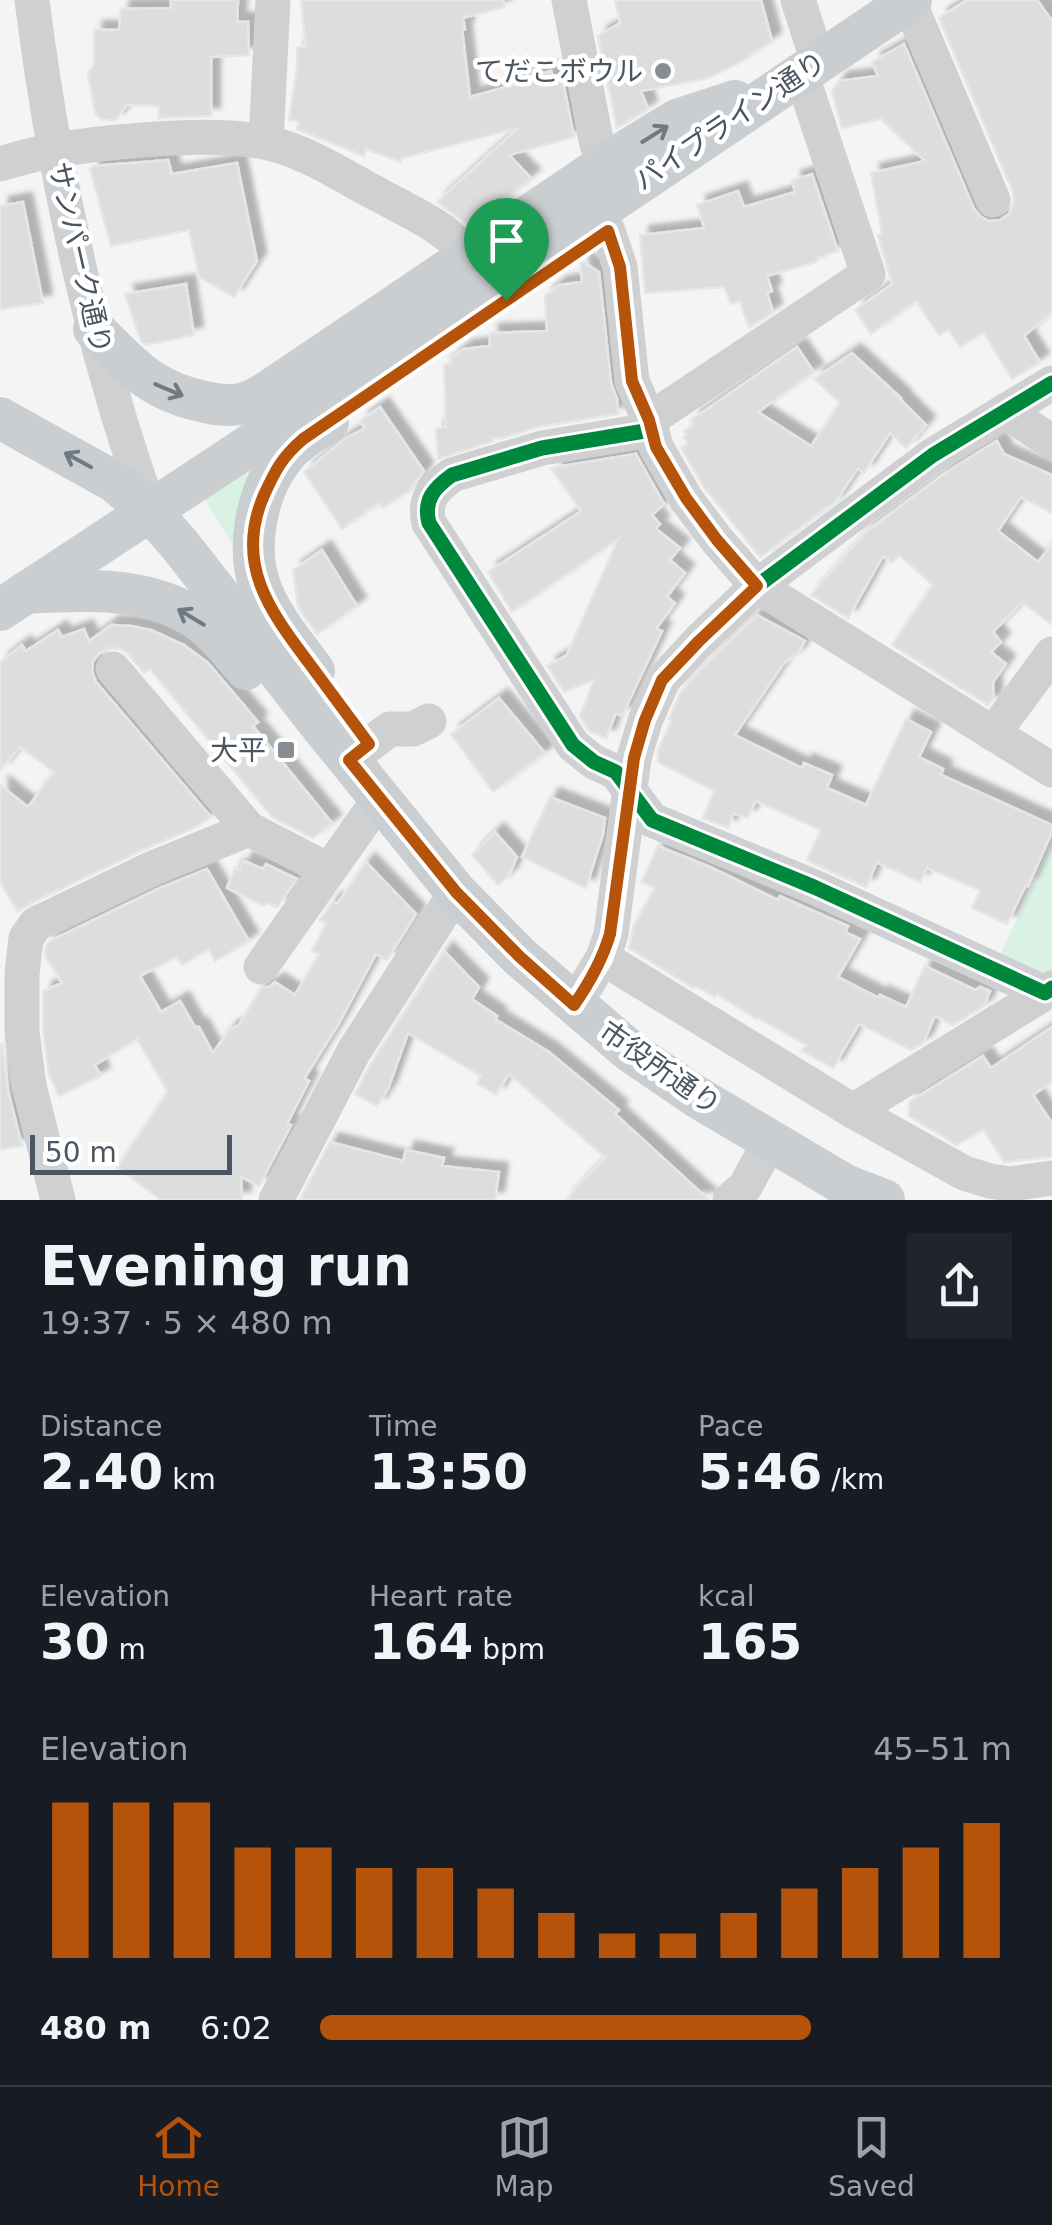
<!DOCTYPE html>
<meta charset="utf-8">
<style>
:root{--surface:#171b24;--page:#20242c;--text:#f1f3f6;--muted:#9ea1a6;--line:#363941;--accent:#b45309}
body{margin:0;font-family:"DejaVu Sans","Noto Sans JP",sans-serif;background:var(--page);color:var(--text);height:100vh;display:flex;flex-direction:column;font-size:38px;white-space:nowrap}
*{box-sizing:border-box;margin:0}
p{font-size:32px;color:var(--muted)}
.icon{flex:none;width:55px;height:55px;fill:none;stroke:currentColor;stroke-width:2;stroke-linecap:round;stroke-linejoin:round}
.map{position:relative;height:1200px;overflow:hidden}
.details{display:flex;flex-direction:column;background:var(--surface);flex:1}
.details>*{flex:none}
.scale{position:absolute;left:30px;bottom:25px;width:202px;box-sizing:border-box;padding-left:10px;border:5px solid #4a5661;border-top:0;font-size:28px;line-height:35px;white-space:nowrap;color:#4a5661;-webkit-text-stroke:8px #fff;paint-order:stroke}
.pin{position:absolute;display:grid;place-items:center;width:85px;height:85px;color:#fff;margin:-102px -42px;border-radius:50% 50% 50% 0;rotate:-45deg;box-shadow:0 0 10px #0007}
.pin .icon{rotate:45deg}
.round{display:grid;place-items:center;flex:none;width:105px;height:105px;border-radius:0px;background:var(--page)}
.overview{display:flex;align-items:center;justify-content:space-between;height:170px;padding:0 40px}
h1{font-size:55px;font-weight:700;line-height:75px}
.stats{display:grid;grid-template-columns:repeat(3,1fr);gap:15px;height:170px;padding:10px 40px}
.stats div{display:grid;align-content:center}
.stats b{font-size:50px;font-weight:700}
.stats small{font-size:28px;font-weight:400}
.stats p{font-size:28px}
.chart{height:280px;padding:20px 40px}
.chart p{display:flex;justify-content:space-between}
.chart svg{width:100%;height:180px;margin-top:10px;stroke:var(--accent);stroke-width:6}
ul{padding:0 40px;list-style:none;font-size:32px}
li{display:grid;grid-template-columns:160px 120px 1fr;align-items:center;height:75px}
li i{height:25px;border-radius:12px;background:var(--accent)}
.dock{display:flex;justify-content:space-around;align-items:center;height:140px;border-top:2px solid var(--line);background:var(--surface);font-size:28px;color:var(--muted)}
.dock a{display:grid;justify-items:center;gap:5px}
.dock .active{color:var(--accent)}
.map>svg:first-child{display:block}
</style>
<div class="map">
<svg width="1052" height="1200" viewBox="0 0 1052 1200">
<defs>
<filter id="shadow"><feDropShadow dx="9" dy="-9" stdDeviation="2.5" flood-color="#0004"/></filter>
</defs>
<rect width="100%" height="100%" fill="#f4f4f4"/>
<g fill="#d9f2e3">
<path d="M267 456 238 554 205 500Z"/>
<path d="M1052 845V971L1041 978 998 959Z"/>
</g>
<g fill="#ddddde" stroke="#e5e6e7" stroke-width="2.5" filter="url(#shadow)">
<path d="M171 0H238L237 22H248L249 55 211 57V116L159 118V106L127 105 115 121 101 119 95 113 88 73 94 65V30H119L121 9 171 8Z"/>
<path d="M301 0H503L504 7 463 18 465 29H462L470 97 513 85 512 81 551 71 554 79 562 77 574 137 509 155 531 178 469 226 437 202 518 128 402 158 400 162 366 149 364 156 297 129 299 122 289 120 297 67V47H306Z"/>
<path d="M615 0H761L772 41 739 63 708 78 641 91 648 109 617 128 598 36 620 23Z"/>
<path d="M967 0H1037L1052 21V312L1024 336 1040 362 1012 379 983 332 960 347 949 330 939 335 916 301 871 334 855 310 892 284 878 235 882 234 871 173 925 161 881 119 842 128 832 92 839 81 878 76 872 62 904 44 974 209 981 217 989 221 1000 220 1009 214 1014 204 1013 192 939 18Z"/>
<path d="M168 160 172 174 237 163 257 261 234 297 199 277 189 230 111 246 90 169 94 166Z"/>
<path d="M812 174 838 251 817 258 816 262 767 276 772 291 767 293 773 312 749 328 740 301 731 304 724 287 645 293 640 235 704 228 697 205 738 191 744 207 795 192 792 180Z"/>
<path d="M23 202 43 303 0 309V206Z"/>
<path d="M580 260 599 272 611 383 617 399 618 414 538 427 503 438H492L493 441 438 459 436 429 446 427 444 365 451 363 452 358 464 349 490 346V333L547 331 545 296 559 285 582 282Z"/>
<path d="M186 284 194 335 146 345 141 341 125 294Z"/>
<path d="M797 347 814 372 758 412 811 446 840 403 814 379 852 353 901 398 900 399 926 425 906 448 890 433 864 473 858 468 836 501 760 557 704 487 681 448 688 444 684 437 687 435 684 431 694 425 691 420Z"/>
<path d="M380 407 424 471 411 489 383 508 379 503 342 529 304 472 346 438 365 428 360 421Z"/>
<path d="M997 441 1004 454 1052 475V513L1021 497 998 531 1038 562 1052 544V625L1022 602 993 632 1001 642 991 652 1006 664 993 682V699L988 705 892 645 933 585 899 555 892 563 883 556 848 618 811 595 867 531 945 473Z"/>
<path d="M636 454 664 504 652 515 660 524 655 528 680 548 670 560 685 573 667 597 675 603 656 629 662 631 622 716 616 713 606 738 589 731 580 716 594 680 564 692 547 666 567 655 618 539 512 612 488 572 581 511 551 468Z"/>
<path d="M322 550 357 606 317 634 298 607 293 570Z"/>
<path d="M757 615 805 641 797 654 784 663 735 735 802 768 804 763 832 775 827 788 866 805 906 719 931 732 919 757 943 769 941 775 1052 825V832L1028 886 1026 885 1007 924 972 908 980 890 927 868 920 882 877 862 866 887 832 872 807 860 821 830 756 801 747 818 734 813 728 828 703 818 714 791 658 762V750L672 720 669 719 681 692 714 656Z"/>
<path d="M111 625 131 626 151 630 184 645 208 663 258 722 253 726 332 823 313 838 272 817 150 669 144 673 129 655 121 649 108 648 99 654 93 661 92 672 96 682 211 817 190 830 142 850 27 905 18 912 0 882V785L28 807 54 772 20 747 0 770V662L22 645 26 651 58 630 62 637 84 629 89 641Z"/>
<path d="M499 698 545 753 493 792 451 734Z"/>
<path d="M550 797 605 818 603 834 586 888 522 857Z"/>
<path d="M495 832 517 857 509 875 498 885 472 855Z"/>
<path d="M658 846 710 867 778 900 780 896 848 926 845 932 860 939 838 977 879 998 880 995 906 1007 925 966 975 990 980 987 990 991 984 1006 953 1025 935 1016 923 1043 911 1050 859 1024 833 1068 802 1051 806 1045 758 1018 756 1019 717 994 715 997 695 986 693 988 629 948 634 925 655 888 642 882Z"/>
<path d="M244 861 263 869 266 864 297 879 277 907 266 903 264 906 227 888 235 868 240 870Z"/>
<path d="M366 862 416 914 387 960 376 954 339 1023 304 1079 309 1081 287 1124 291 1125 259 1186 241 1177 242 1200H161L117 1167 168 1092 137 1039 95 1065 101 1076 59 1096 49 1074 43 1031V991L62 983 45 956 46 946 50 941 160 888 207 869 249 941 215 961 209 949 182 965 177 957 140 976 161 1012 180 1001 195 1027H199L213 1053 229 1030 239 1025 261 988 269 987 275 982 295 995 319 954 312 951 326 924 320 920 333 901 337 904Z"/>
<path d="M444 951 479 987 472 999 497 1016 495 1019 549 1052 619 1110 615 1114 709 1200H566L605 1157 509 1074 496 1095 477 1083 481 1076 408 1033 388 1089 377 1106 355 1094 372 1062Z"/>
<path d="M1052 1027V1082L1033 1095 1052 1123V1157L1004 1162 983 1129 957 1145 909 1116V1102L983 1056 991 1068Z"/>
<path d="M0 1044H2L8 1091 22 1146 0 1149Z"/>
<path d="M330 1142 403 1161 406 1150 444 1158 442 1166 499 1172 495 1200H300Z"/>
</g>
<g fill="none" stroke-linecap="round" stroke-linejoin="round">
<g stroke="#ced0d2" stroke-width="35">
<path d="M32 0C54 174 91 346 150 511"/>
<path d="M569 0 597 145 610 161"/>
<path d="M798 0 818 62"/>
<path d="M909 2 993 200"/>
<path d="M266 142 273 0"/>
<path d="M0 164C47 149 93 144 142 140 182 137 224 135 264 142 305 150 344 177 381 196 412 213 446 227 468 255"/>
<path d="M608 231 620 267 632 381 649 420 656 447 686 499 717 540 757 586 1052 770"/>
<path d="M1005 411 1052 442"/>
<path d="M649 420 868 274 801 73"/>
<path d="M651 430 542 448 452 475C434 488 423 500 429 523L573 745 594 762 616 772 652 820 814 887 1045 993 1052 988"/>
<path d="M113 669 249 829"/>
<path d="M993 734 1052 654"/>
<path d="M349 760 390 729H413L429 721"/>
<path d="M603 958 853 1111 964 1173 990 1181 1010 1184 1052 1178"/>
<path d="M261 967 380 798"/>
<path d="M574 1005 603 958 611 934 634 758 645 721 663 680 699 641 757 586 933 455 1052 383"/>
<path d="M853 1111 1045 993"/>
<path d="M58 1200 29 1086 22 1032V974L26 938 36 924 151 869 249 829 328 870"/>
<path d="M276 1200 354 1051 456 892"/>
<path d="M730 1200 745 1187 770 1141"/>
</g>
<g stroke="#caced1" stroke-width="42">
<path d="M94 329C131 366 151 391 205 402 218 405 231 407 244 403 252 401 259 397 266 393L610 161 677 120 735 101"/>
<path d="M0 418 115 482 150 511 180 545 318 722 456 892 520 957 631 1052 697 1097 845 1185 884 1200"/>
<path d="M25 593C81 590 141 586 191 615 213 628 230 650 246 669"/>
<path d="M0 610 238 453 911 0"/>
<path d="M314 671C296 646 275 622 263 594 244 552 256 490 285 455 296 441 313 432 328 422"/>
</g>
<defs>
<g id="cycleway">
<path d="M651 430 542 448 452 475C434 488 423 500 429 523L573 745 594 762 616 772 652 820 814 887 1045 993 1052 988"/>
<path d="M574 1005 603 958 611 934 634 758 645 721 663 680 699 641 757 586 933 455 1052 383"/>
</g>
</defs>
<use href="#cycleway" stroke="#fff" stroke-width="21"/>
<use href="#cycleway" stroke="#00873e" stroke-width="15"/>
</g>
<defs><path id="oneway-shaft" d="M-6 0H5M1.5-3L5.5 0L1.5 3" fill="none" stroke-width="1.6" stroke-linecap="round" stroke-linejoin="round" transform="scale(2.5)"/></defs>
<g stroke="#707a83">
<use href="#oneway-shaft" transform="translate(655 134) rotate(-32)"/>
<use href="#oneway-shaft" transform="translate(169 390) rotate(23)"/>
<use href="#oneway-shaft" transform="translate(78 460) rotate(-151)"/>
<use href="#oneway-shaft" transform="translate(191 617) rotate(-149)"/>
</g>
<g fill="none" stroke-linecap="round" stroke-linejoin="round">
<defs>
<path id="route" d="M608 231 620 267 632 381 649 420 656 447 686 498 717 540 757 586 699 641 662 680 645 720 634 758 610 934C602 961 590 982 574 1005L520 957 456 892 349 760 369 744C349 717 329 690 309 663 270 611 234 564 264 495 275 471 282 457 303 439Z"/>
</defs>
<use href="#route" stroke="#fff" stroke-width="20"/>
<use href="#route" stroke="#b45309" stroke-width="12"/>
</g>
<g fill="#868d94" stroke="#fff" stroke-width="4">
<circle cx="663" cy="71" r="10"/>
<rect x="276" y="740" width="20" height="20" rx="5"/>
</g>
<g text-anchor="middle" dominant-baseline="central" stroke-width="9" stroke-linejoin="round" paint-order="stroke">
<g font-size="28" fill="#4a5661" stroke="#fff" text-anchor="end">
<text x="643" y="71">てだこボウル</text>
<text x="266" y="750">大平</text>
</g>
<g font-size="28" fill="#4a5661" stroke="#fff">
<text transform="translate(730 121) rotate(-34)">パイプライン通り</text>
<text transform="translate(80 258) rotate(77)">サンパーク通り</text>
<text transform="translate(660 1068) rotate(35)">市役所通り</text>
</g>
</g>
</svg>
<div class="scale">50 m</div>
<div class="pin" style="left:506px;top:300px;background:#1e9e55"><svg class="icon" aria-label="arrive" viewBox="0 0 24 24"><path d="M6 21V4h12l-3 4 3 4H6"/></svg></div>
</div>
<section class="details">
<div class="overview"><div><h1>Evening run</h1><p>19:37 · 5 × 480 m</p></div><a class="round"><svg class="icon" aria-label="share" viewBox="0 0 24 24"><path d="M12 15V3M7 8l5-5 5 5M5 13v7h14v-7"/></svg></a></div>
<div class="stats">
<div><p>Distance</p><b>2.40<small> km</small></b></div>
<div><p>Time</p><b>13:50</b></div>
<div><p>Pace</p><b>5:46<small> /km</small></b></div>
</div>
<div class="stats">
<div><p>Elevation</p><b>30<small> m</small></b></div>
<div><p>Heart rate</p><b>164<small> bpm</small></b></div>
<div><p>kcal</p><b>165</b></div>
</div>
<div class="chart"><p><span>Elevation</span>45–51 m</p>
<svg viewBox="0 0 160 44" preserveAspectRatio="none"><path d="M5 44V6M15 44V6M25 44V6M35 44V17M45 44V17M55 44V22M65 44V22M75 44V27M85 44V33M95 44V38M105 44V38M115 44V33M125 44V27M135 44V22M145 44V17M155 44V11"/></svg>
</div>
<ul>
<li><b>480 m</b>6:02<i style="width:71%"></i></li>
</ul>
</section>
<nav class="dock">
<a class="active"><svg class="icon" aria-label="home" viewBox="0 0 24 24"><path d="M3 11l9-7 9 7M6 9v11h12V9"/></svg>Home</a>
<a><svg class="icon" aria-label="map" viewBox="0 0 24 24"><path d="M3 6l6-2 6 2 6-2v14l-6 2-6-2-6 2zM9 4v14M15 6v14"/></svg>Map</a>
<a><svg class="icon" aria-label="saved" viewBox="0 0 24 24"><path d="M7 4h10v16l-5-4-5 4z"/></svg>Saved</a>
</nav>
